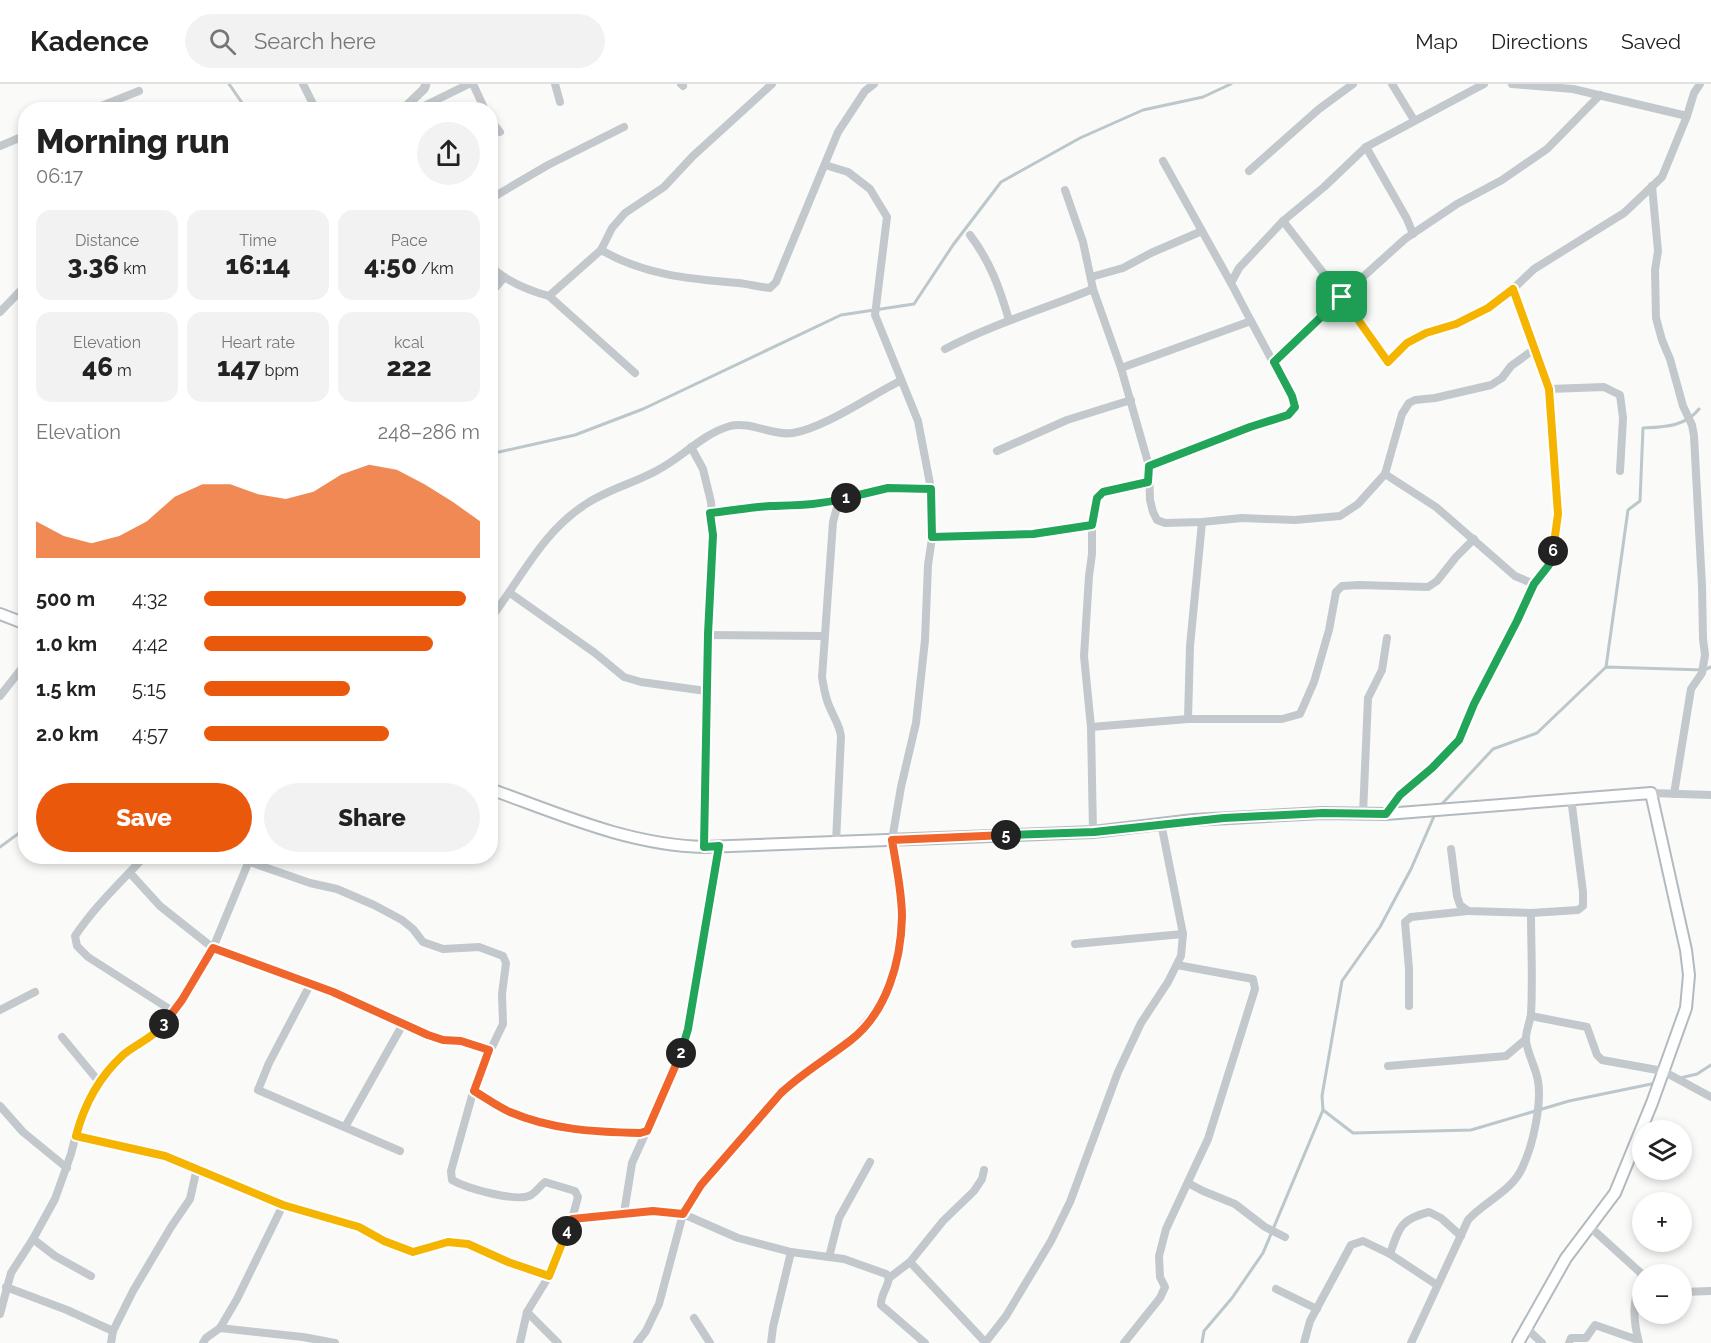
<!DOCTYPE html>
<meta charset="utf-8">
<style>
:root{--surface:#fff;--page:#f2f2f2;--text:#222;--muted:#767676;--line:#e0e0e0;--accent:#ea580c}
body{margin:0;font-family:Raleway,sans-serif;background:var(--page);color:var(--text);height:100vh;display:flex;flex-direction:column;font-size:22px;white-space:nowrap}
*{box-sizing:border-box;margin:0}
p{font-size:20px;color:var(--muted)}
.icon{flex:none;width:33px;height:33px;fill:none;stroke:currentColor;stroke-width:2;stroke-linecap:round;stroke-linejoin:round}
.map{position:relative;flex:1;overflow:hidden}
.side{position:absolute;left:18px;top:18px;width:480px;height:762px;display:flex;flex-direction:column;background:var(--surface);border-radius:24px;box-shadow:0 3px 9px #0003}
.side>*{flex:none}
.controls{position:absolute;left:1632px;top:1036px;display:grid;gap:12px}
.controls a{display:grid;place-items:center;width:60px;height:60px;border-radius:50%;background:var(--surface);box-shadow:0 3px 9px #0003;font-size:30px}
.pin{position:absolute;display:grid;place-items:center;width:51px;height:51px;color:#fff;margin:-26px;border-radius:12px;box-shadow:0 3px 9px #0006}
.km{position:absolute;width:30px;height:30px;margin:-15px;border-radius:50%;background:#222;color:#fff;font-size:16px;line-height:30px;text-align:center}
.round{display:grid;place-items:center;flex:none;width:63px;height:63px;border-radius:32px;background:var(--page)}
.headline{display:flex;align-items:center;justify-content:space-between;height:102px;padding:0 18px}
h1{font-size:33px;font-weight:800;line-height:45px}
.figures{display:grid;grid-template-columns:repeat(3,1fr);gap:9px;height:102px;padding:6px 18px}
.figures div{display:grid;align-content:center;border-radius:15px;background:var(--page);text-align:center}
.figures b{font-size:26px;font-weight:800}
.figures small{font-size:16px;font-weight:400}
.figures p{font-size:16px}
.chart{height:168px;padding:12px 18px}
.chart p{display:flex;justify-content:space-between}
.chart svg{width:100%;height:108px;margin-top:6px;fill:var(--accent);opacity:.7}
.button{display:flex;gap:12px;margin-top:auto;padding:12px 18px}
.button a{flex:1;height:69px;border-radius:36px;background:var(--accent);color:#fff;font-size:24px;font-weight:800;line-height:69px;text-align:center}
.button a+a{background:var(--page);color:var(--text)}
ul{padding:0 18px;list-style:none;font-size:20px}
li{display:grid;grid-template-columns:96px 72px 1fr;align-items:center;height:45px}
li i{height:15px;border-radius:8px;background:var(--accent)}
header{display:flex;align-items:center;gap:36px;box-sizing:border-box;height:84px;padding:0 30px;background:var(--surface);border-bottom:2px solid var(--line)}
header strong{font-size:28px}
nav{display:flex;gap:33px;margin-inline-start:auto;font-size:21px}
.search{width:420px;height:54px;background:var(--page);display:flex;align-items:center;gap:15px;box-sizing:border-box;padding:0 21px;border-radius:33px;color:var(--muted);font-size:22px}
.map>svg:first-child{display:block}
</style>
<header>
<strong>Kadence</strong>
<div class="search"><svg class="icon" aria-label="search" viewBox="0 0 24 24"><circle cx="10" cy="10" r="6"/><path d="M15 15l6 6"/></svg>Search here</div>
<nav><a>Map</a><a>Directions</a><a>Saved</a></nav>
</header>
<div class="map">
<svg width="1711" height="1259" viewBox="0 0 1711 1259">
<rect width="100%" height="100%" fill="#fafaf8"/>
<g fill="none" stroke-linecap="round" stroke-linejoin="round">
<g stroke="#bbc7cb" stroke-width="3">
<path d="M229 0 247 26"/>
<path d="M490 370 575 351 643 325 841 231 914 220 953 161 1001 98 1080 54 1143 26 1203 13 1231 0"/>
<path d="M1606 583 1628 426 1640 417 1643 344C1663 343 1685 343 1699 325"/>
<path d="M1440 722 1493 665 1537 649 1606 583 1704 586 1711 583"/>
<path d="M0 763 26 744"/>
<path d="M1680 994 1697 990 1711 981"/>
<path d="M1323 1026 1322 1012 1342 897 1380 843 1411 785 1435 730"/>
<path d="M1202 1259 1204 1247 1232 1214 1263 1169 1323 1026 1353 1049 1471 1046 1569 1017 1656 999"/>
</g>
<defs>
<g id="secondary">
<path d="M0 530 26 540"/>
<path d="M490 705C560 730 628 761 704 763L1093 748 1193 736 1323 729 1386 730 1651 709 1686 866 1689 891 1686 924 1652 1019 1615 1109 1566 1174 1518 1259"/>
</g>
</defs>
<use href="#secondary" stroke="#b3babf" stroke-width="14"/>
<g stroke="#c3c8cc" stroke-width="8">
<path d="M303 0 316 26"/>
<path d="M473 0 485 26"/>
<path d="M555 0 560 18"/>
<path d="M681 0 683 2"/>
<path d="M1392 0 1414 36"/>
<path d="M1512 0 1573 5 1687 32"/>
<path d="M426 21 469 0"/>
<path d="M91 26 139 7"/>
<path d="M490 36 500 48"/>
<path d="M0 62 26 51"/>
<path d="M1366 63 1407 135 1413 150"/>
<path d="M1163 77 1231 199"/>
<path d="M1249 87 1319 25 1353 0"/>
<path d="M1652 102 1658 167 1655 186 1656 234 1662 256 1670 275 1683 322 1692 341 1694 352 1702 502 1703 555 1705 571 1702 589 1691 605 1674 710"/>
<path d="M1065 106 1083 158 1093 205 1121 284 1149 382 1150 416 1153 428 1157 436 1165 439 1202 438 1242 434 1295 436 1340 432 1358 420 1385 390 1402 330 1409 319 1415 316 1435 314 1491 301 1502 294 1511 282 1536 264"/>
<path d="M490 115 548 81 624 43"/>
<path d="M1283 137 1342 213 1388 278 1407 259 1426 249 1456 240 1488 224 1513 205 1534 185 1624 129 1662 93 1687 32 1694 9 1700 0"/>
<path d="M970 151C990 177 1000 205 1009 236"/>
<path d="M601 166C644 191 689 195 738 199 749 200 759 203 770 204L776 198 838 48 865 7 874 0"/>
<path d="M490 182C507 198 527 206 549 212L635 289"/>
<path d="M1091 193 1123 184 1151 169 1202 147"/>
<path d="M490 210 503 195"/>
<path d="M549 212 601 166 612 144 625 129 664 103 693 72 772 0"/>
<path d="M0 228 26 201"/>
<path d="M1251 237 1273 278"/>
<path d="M945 265C993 240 1044 225 1093 205"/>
<path d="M1121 284 1251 237 1231 199 1239 184 1283 137 1324 103 1366 63 1484 0"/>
<path d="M1549 305 1604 303 1620 311 1623 334 1620 387"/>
<path d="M691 363 703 385 711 418 713 451 708 551 704 763"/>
<path d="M997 367 1067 336 1131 316"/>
<path d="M1149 382 1250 343 1288 331 1295 323 1292 312 1273 278 1354 201 1405 155 1457 120 1502 96 1547 65 1600 11"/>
<path d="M1385 390 1436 423 1515 492 1534 500"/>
<path d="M710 429 773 422 787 423 839 416"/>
<path d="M932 454 1033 450 1092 441"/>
<path d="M510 509 595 569 624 593 641 598 706 607"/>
<path d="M490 535C521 495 542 448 586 420 607 406 634 399 656 387 682 374 702 350 730 342 751 337 772 352 793 349 824 344 870 312 900 297"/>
<path d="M708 551 824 552"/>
<path d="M0 612 26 579"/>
<path d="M1188 635 1190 562 1202 438"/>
<path d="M1091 643 1084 572 1089 492 1092 470V441L1097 414 1103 408 1148 398"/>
<path d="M1651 709 1711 711"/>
<path d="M1363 730 1368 614 1382 586 1387 554"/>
<path d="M1386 730 1399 711 1433 684 1459 656 1474 620 1517 537 1534 500 1549 481 1555 461 1558 430 1549 305 1513 205"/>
<path d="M1093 748 1091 643 1188 635H1282L1300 630 1314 598 1329 546 1336 508 1342 502 1359 501 1428 503 1437 497 1456 473 1474 455"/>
<path d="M836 758 841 653C840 642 835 636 831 626 825 615 824 604 822 593L833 438 839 416 866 408 888 404 931 405"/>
<path d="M1451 765 1457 812 1460 821 1468 827 1531 829 1578 826 1583 822V808L1571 714"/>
<path d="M145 772C121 798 95 822 75 852L77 862 88 873 174 928"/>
<path d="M240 772 250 778 310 799 337 805 374 821 402 836 413 845 423 858 443 865 479 863 503 872 506 879 502 910 503 940 477 994 451 1087 452 1096C466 1104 517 1119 531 1111 536 1108 540 1102 545 1098L575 1107 578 1113 572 1135 549 1192 527 1228 520 1259"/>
<path d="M130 789 160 822 213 864 244 877 333 908 428 951 443 956 461 957 489 966"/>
<path d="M1075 860 1183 850"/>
<path d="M311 899 269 979 258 1006 400 1067"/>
<path d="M1409 922V885L1405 838 1411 833 1468 827"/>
<path d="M0 926 35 908"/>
<path d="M1531 932 1587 943 1597 971 1602 976 1663 987 1711 1013"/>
<path d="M62 953 100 999"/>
<path d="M1388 982 1506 972 1526 955"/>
<path d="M474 1007C486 1014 498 1023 510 1028 552 1046 595 1048 640 1049L647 1047"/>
<path d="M0 1022 23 1048 67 1084"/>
<path d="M345 1043 403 940"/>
<path d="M76 1052 165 1072 283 1121 359 1143 384 1157 413 1168 448 1158 468 1160 508 1178 549 1192"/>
<path d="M1188 1099 1203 1107 1235 1120 1265 1143 1285 1153"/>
<path d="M624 1129 632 1079 678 977 689 945 719 763"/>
<path d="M572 1135 653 1127 683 1130 738 1154 791 1168 844 1175 886 1190 889 1194"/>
<path d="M1589 1142 1643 1191"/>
<path d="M33 1155 55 1172 91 1192"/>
<path d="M1390 1170C1399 1143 1401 1135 1429 1128L1441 1134 1461 1152"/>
<path d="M829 1173 839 1134 870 1078"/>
<path d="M910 1178 985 1258"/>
<path d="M6 1203 67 1226 113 1247"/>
<path d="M1276 1205 1317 1225"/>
<path d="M1682 1208 1711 1207"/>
<path d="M527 1228 558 1259"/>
<path d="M0 1230 11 1189 33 1155 55 1115 71 1070 82 1027 88 1016 122 972 161 944 182 916 213 864 251 772"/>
<path d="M694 1234 710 1259"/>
<path d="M220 1244 303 1253 335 1259"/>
<path d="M1526 1244 1542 1259"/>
<path d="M111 1259 113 1247 133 1207 171 1143 190 1115 197 1084"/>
<path d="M203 1259 206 1254 220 1244 237 1215 283 1121"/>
<path d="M637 1259 646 1247 659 1220 683 1130 701 1101 781 1009 794 996 852 955 884 916 891 898 898 867 902 832 892 756 901 703 916 639 925 556 928 481 932 454 931 405 918 337 875 231 887 133 870 105 848 88 825 81"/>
<path d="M771 1259 773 1243 791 1168"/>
<path d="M925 1259 881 1221C880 1212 888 1203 889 1194L910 1178 943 1137 974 1107 982 1095 984 1086"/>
<path d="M985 1259 1006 1232 1051 1157 1070 1118 1118 988 1141 939 1168 898 1181 872 1183 850 1161 739"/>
<path d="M1124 1259 1160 1214 1165 1203 1160 1193 1159 1172 1166 1145 1208 1055 1255 905 1253 895 1177 881"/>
<path d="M1304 1259 1310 1237 1351 1161 1363 1157 1390 1170 1437 1201"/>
<path d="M1411 1259 1468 1136C1485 1117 1513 1107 1523 1082 1533 1061 1542 1019 1538 997 1536 984 1528 971 1526 957 1525 948 1530 939 1531 930 1533 897 1531 862 1531 829"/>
<path d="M1569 1259 1571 1254H1586L1595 1241 1638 1256"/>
<path d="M1639 1259C1632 1232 1633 1217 1642 1191"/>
</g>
<path stroke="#c3c8cc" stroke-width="9" d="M402 26 424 5 426 0"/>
<use href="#secondary" stroke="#fff" stroke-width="10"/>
</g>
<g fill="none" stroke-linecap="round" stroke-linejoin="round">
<defs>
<path id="split-1" d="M846 414 888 404 931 405 932 453 1033 450 1092 441 1097 414 1103 408 1148 398 1149 382 1250 343 1288 331 1295 323 1292 312 1274 278 1342 213"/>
<path id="split-2" d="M681 969 688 945 719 762 704 763 708 550 713 451 710 429C731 427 751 423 771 422 798 421 820 421 846 414"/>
<path id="split-3" d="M164 940 182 916 213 864 333 908 428 951 443 956 461 957 489 966 474 1007C486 1014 498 1023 510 1028 552 1046 595 1048 640 1049L647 1047 681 969"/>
<path id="split-4" d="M164 940C153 954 136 960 123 971 99 993 84 1021 76 1052L165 1072 283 1121 359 1143 384 1157 413 1168 448 1158 468 1160 508 1178 549 1192 567 1147"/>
<path id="split-5" d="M567 1147 572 1135 653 1127 683 1130 701 1101 781 1009C802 989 828 974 851 956 887 928 901 877 902 833 902 808 896 781 892 756L1006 751"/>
<path id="split-6" d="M1006 751 1094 748 1224 734 1323 729 1386 730 1400 711 1432 684 1459 656 1474 620 1517 537 1534 500 1549 481 1553 467"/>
<path id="split-7" d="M1342 213 1388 278 1407 259 1426 249 1456 240 1488 224 1513 205 1549 305 1558 430 1553 467"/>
</defs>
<use href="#split-1" stroke="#fff" stroke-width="12"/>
<use href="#split-2" stroke="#fff" stroke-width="12"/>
<use href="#split-3" stroke="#fff" stroke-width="12"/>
<use href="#split-4" stroke="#fff" stroke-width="12"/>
<use href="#split-5" stroke="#fff" stroke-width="12"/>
<use href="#split-6" stroke="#fff" stroke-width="12"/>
<use href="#split-7" stroke="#fff" stroke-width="12"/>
<use href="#split-1" stroke="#22a559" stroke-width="8"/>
<use href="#split-2" stroke="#22a559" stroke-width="8"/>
<use href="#split-3" stroke="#f0652b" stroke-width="8"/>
<use href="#split-4" stroke="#f5b400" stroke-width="8"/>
<use href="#split-5" stroke="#f0652b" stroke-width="8"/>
<use href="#split-6" stroke="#22a559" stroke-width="8"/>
<use href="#split-7" stroke="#f5b400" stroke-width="8"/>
</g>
</svg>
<div class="controls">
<a><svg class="icon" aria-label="layers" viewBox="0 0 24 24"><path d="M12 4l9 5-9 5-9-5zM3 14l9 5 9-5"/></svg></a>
<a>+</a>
<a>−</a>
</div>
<div class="pin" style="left:1342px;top:213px;background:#1e9e55"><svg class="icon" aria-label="arrive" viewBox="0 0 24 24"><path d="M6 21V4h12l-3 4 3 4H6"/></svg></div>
<b class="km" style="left:846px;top:414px">1</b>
<b class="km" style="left:681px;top:969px">2</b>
<b class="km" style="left:164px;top:940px">3</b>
<b class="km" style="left:567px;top:1147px">4</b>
<b class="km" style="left:1006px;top:751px">5</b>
<b class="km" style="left:1553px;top:467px">6</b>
<section class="side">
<div class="headline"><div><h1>Morning run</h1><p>06:17</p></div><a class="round"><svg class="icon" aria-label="share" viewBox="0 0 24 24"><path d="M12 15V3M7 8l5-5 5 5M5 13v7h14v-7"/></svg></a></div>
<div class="figures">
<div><p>Distance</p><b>3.36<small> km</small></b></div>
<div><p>Time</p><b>16:14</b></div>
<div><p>Pace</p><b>4:50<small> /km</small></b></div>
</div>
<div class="figures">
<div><p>Elevation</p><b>46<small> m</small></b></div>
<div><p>Heart rate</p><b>147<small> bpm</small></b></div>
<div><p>kcal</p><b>222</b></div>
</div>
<div class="chart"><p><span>Elevation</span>248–286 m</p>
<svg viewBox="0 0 160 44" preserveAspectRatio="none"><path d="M0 44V29L10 35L20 38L30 35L40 29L50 19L60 14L70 14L80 18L90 20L100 17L110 10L120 6L130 8L140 14L150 21L160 29V44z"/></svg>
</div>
<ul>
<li><b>500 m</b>4:32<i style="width:95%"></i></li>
<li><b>1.0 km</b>4:42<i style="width:83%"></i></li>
<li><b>1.5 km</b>5:15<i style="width:53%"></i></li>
<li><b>2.0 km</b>4:57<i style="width:67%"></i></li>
</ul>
<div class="button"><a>Save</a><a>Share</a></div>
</section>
</div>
